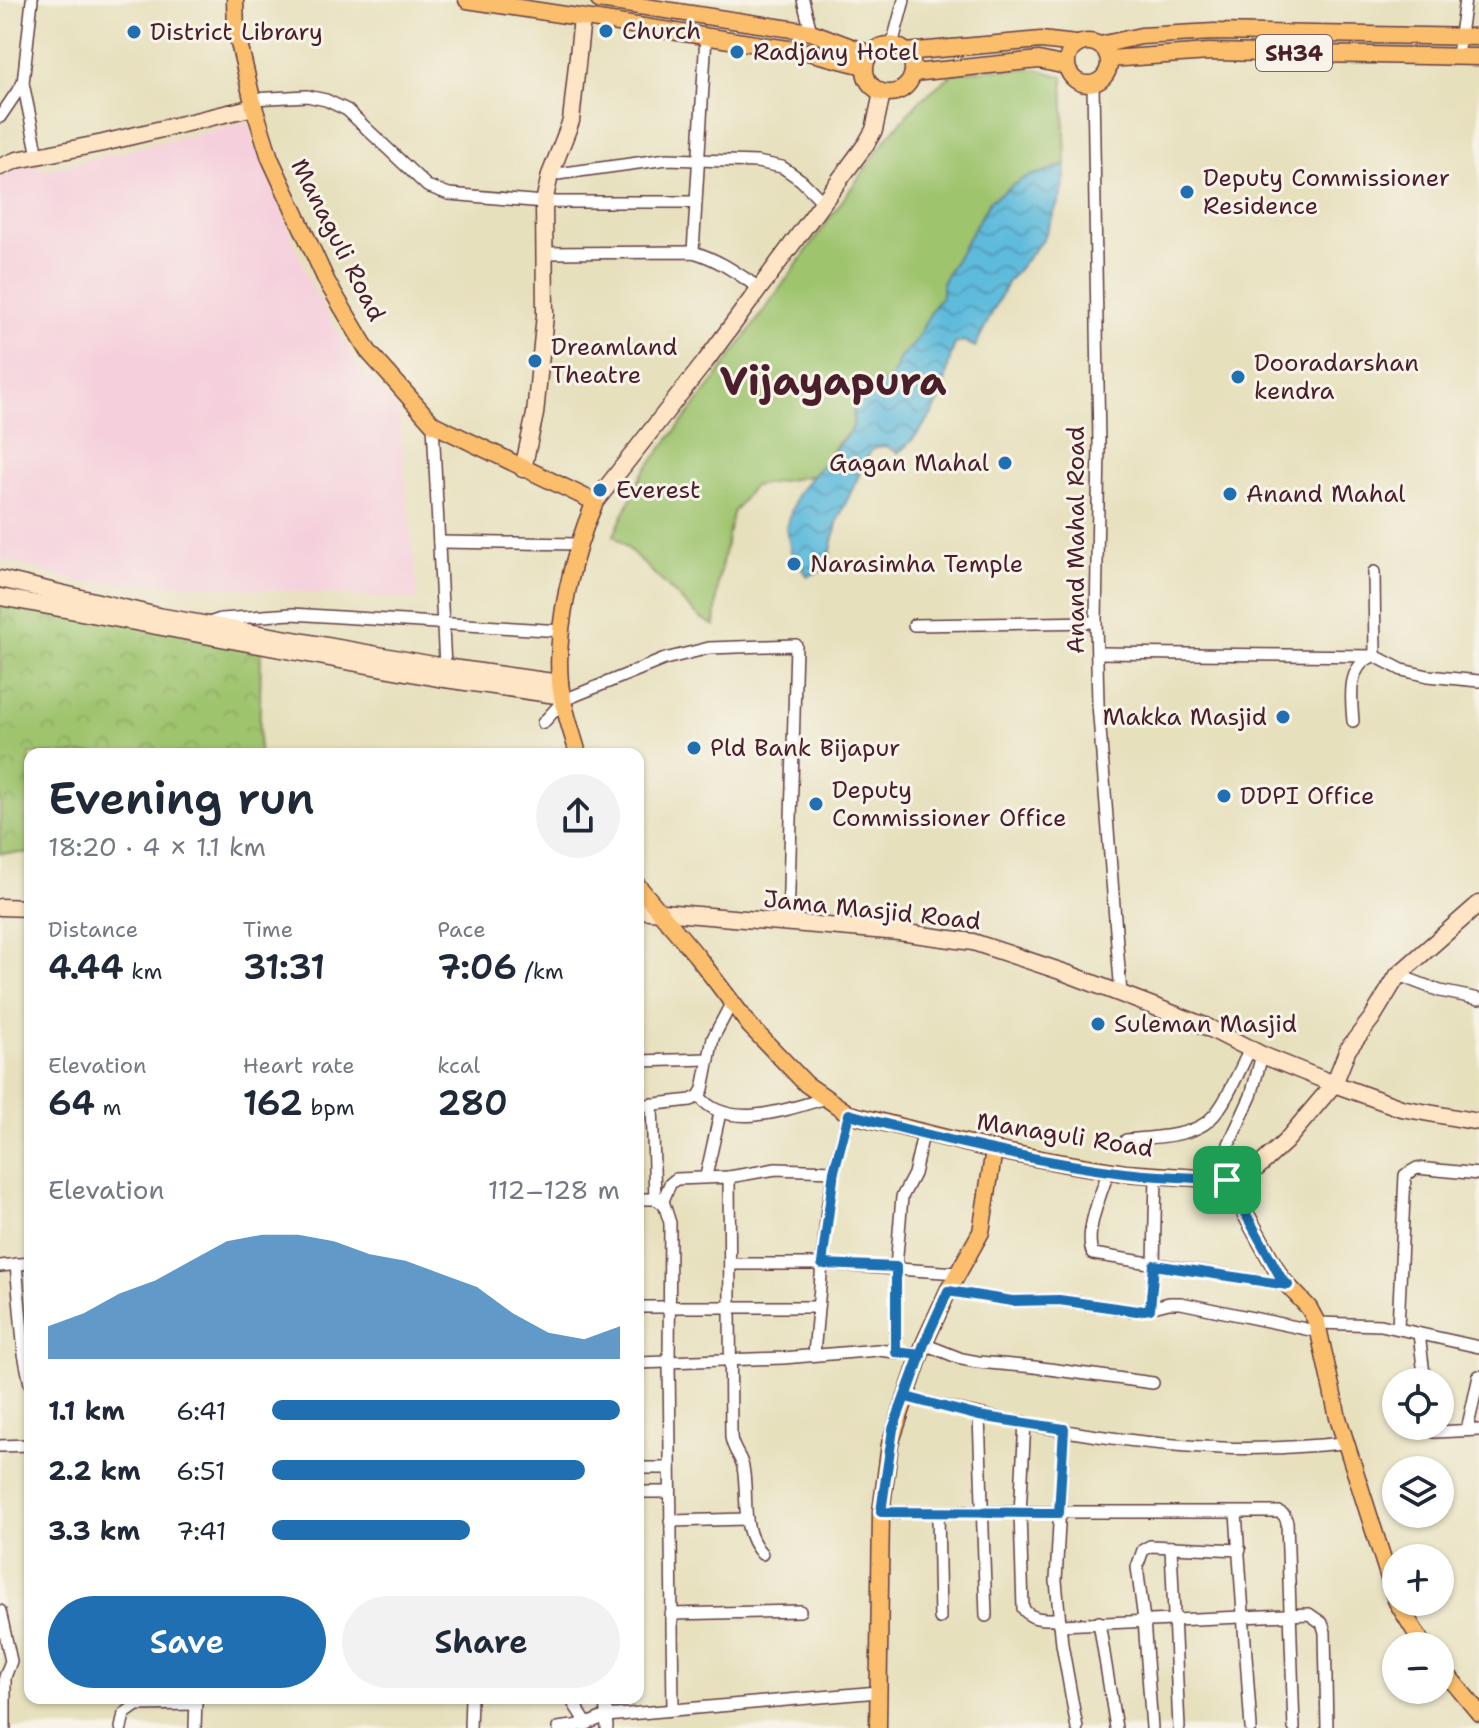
<!DOCTYPE html>
<meta charset="utf-8">
<style>
:root{--surface:#fff;--page:#f2f2f3;--text:#1f2937;--muted:#747a83;--accent:#1f6fb2}
body{margin:0;font-family:"Shantell Sans",sans-serif;background:var(--page);color:var(--text);height:100vh;display:flex;flex-direction:column;font-size:30px;white-space:nowrap}
*{box-sizing:border-box;margin:0}
p{font-size:26px;color:var(--muted)}
.icon{flex:none;width:44px;height:44px;fill:none;stroke:currentColor;stroke-width:2;stroke-linecap:round;stroke-linejoin:round}
.map{position:relative;flex:1;overflow:hidden}
.side{position:absolute;left:24px;top:748px;width:620px;height:956px;display:flex;flex-direction:column;background:var(--surface);border-radius:16px;box-shadow:0 2px 6px #0004}
.side>*{flex:none}
.tools{position:absolute;left:1382px;top:1368px;display:grid;gap:16px}
.tools a{display:grid;place-items:center;width:72px;height:72px;border-radius:50%;background:var(--surface);box-shadow:0 2px 6px #0004;font-size:40px}
.pin{position:absolute;display:grid;place-items:center;width:68px;height:68px;color:#fff;margin:-34px;border-radius:16px;box-shadow:0 4px 12px #0006}
.round{display:grid;place-items:center;flex:none;width:84px;height:84px;border-radius:42px;background:var(--page)}
.headline{display:flex;align-items:center;justify-content:space-between;height:136px;padding:0 24px}
h1{font-size:44px;font-weight:600;line-height:60px}
.stats{display:grid;grid-template-columns:repeat(3,1fr);gap:12px;height:136px;padding:8px 24px}
.stats div{display:grid;align-content:center}
.stats b{font-size:34px;font-weight:600}
.stats small{font-size:22px;font-weight:400}
.stats p{font-size:22px}
.chart{height:224px;padding:16px 24px}
.chart p{display:flex;justify-content:space-between}
.chart svg{width:100%;height:144px;margin-top:8px;fill:var(--accent);opacity:.7}
.button{display:flex;gap:16px;margin-top:auto;padding:16px 24px}
.button a{flex:1;height:92px;border-radius:48px;background:var(--accent);color:#fff;font-size:32px;font-weight:600;line-height:92px;text-align:center}
.button a+a{background:var(--page);color:var(--text)}
ul{padding:0 24px;list-style:none;font-size:26px}
li{display:grid;grid-template-columns:128px 96px 1fr;align-items:center;height:60px}
li i{height:20px;border-radius:10px;background:var(--accent)}
.map>svg:first-child{display:block}
</style>
<div class="map">
<svg width="1479" height="1728" viewBox="0 0 1479 1728">
<defs>
<pattern id="park-crowns" width="20" height="18" patternUnits="userSpaceOnUse" patternTransform="scale(2)"><rect width="20" height="18" fill="#9fc46e"/><path d="M2 6a3 3 0 1 1 6 0M12 15a3 3 0 1 1 6 0" fill="none" stroke="#8aa85f"/></pattern>
<pattern id="water-waves" width="16" height="10" patternUnits="userSpaceOnUse" patternTransform="scale(2)"><rect width="16" height="10" fill="#5ebbdc"/><path d="M0 5q4-4 8 0t8 0" fill="none" stroke="#5097b3"/></pattern>
</defs>
<rect width="100%" height="100%" fill="#f7f3e8"/>
<filter id="ink" filterUnits="userSpaceOnUse"><feTurbulence type="fractalNoise" baseFrequency=".0125" numOctaves="2"/><feDisplacementMap in="SourceGraphic" scale="16" xChannelSelector="R" yChannelSelector="G"/><feConvolveMatrix kernelMatrix="1 2 1 2 8 2 1 2 1" color-interpolation-filters="sRGB"/></filter>
<filter id="wash" filterUnits="userSpaceOnUse"><feTurbulence type="fractalNoise" baseFrequency=".006" numOctaves="4" result="noise"/><feDisplacementMap in="SourceGraphic" scale="32" xChannelSelector="R" yChannelSelector="G"/><feGaussianBlur stdDeviation="1.8" result="paint"/><feColorMatrix in="noise" values="0 0 0 0 0 0 0 0 0 0 0 0 0 0 0 0 0 1.4 0 .05"/><feComposite in="paint" operator="in"/></filter>
<g filter="url(#wash)">
<rect width="100%" height="100%" fill="#e7e0bd"/>
<path fill="#f5cfdc" d="M247 122 310 283 359 368 399 412 418 600 199 585 75 582 0 558V178L21 166 48 169Z"/>
<path fill="url(#park-crowns)" stroke="#74724c" stroke-width="2" d="M0 586 261 650 259 754H30V853H0Z"/>
<path fill="#9fc46e" stroke="#74724c" stroke-width="2" d="M994 69H1038L1063 77 1066 165 1024 178 990 201 942 283V297L934 306 914 344 900 357 893 375 854 405 853 428 837 444 815 475 753 486 733 513 718 581 715 626 699 617 614 535 642 474 711 385 887 138 919 101 954 73Z"/>
<path fill="url(#water-waves)" stroke="#546d84" stroke-width="2" d="M1066 165 1063 190 1044 238 1008 281 975 347 964 341 955 344C948 360 947 376 942 393 937 411 913 442 898 453L886 446 876 447 870 452 838 519 827 568 808 576 792 556 786 527 797 494 853 428 854 405 893 375 900 357 914 344 934 306 942 297V283L990 201 1024 178Z"/>
</g>
<g filter="url(#ink)">
<g fill="none" stroke-linecap="round" stroke-linejoin="round">
<defs>
<g id="street">
<path d="M32 0 23 83 38 156"/>
<path d="M803 0 811 32"/>
<path d="M892 45 904 0"/>
<path d="M1457 55 1465 0"/>
<path d="M1093 84 1099 445 1096 622 1098 704 1121 994"/>
<path d="M252 99 307 96 326 100 347 110 427 186 449 194 544 202H696"/>
<path d="M0 117 23 83"/>
<path d="M550 175 667 159 757 162 782 167 801 180 823 202"/>
<path d="M693 252 706 36"/>
<path d="M544 253 693 252C718 259 737 273 759 288"/>
<path d="M433 424 445 667"/>
<path d="M439 542 578 544"/>
<path d="M1374 572 1375 656"/>
<path d="M209 623 221 619 292 614 561 631"/>
<path d="M914 625 1096 622"/>
<path d="M1098 653 1375 656 1402 670 1428 676 1479 681"/>
<path d="M1353 721C1351 698 1347 668 1371 657"/>
<path d="M543 723 564 700 665 659 709 648 796 645 788 924"/>
<path d="M1398 975 1440 991 1479 999"/>
<path d="M638 1061 709 1059"/>
<path d="M699 1096C727 1132 789 1109 826 1098"/>
<path d="M652 1104 655 1199"/>
<path d="M638 1106 691 1100 699 1096 703 1089 713 1038 732 1002"/>
<path d="M1126 1140C1216 1133 1212 1128 1250 1049"/>
<path d="M1229 1144 1251 1096 1262 1055"/>
<path d="M1109 1170C1102 1191 1083 1234 1093 1254L1287 1285"/>
<path d="M706 1176 720 1113"/>
<path d="M729 1177 776 1169 834 1171"/>
<path d="M638 1199H655L664 1204 670 1223 669 1363 673 1709"/>
<path d="M662 1203 670 1184 676 1179 729 1177 731 1437C733 1451 741 1456 743 1467 749 1498 739 1529 762 1554"/>
<path d="M16 1264 24 1354 30 1384"/>
<path d="M730 1264H822L958 1273"/>
<path d="M0 1266 30 1263"/>
<path d="M948 1291 1012 1301 1059 1300 1137 1311 1169 1303H1181L1320 1332"/>
<path d="M638 1307H818"/>
<path d="M1150 1309 1154 1265 1156 1175"/>
<path d="M1317 1323 1381 1325 1479 1347"/>
<path d="M1398 1328 1405 1175 1417 1168 1479 1174"/>
<path d="M1419 1334 1425 1382"/>
<path d="M924 1344 962 1359 978 1362 1034 1367 1153 1383"/>
<path d="M896 1352V1267L902 1197 914 1174 923 1134"/>
<path d="M814 1354 827 1209 836 1161 849 1114"/>
<path d="M638 1363 783 1358 878 1350 921 1355"/>
<path d="M906 1397C1005 1422 1121 1444 1222 1448 1263 1450 1305 1446 1345 1443"/>
<path d="M979 1416 986 1616"/>
<path d="M1025 1422 1020 1513 1023 1608C1031 1621 1045 1619 1059 1619"/>
<path d="M1432 1426 1434 1432 1479 1430"/>
<path d="M1064 1429 1056 1581 1062 1644 1077 1728"/>
<path d="M1467 1430 1479 1376"/>
<path d="M0 1446 30 1445"/>
<path d="M638 1468H670"/>
<path d="M638 1492H670"/>
<path d="M881 1512H1279L1284 1515 1287 1522 1294 1728"/>
<path d="M938 1513 940 1618"/>
<path d="M1236 1513 1251 1728"/>
<path d="M670 1521 747 1519"/>
<path d="M1171 1547 1179 1728"/>
<path d="M0 1611 11 1661 5 1677V1728"/>
<path d="M671 1614 800 1611"/>
<path d="M1099 1622 1116 1728"/>
<path d="M1060 1625 1309 1614 1322 1623 1325 1632 1327 1728"/>
<path d="M570 1698 587 1724"/>
<path d="M605 1698 607 1728"/>
<path d="M121 1728 124 1714 137 1705 196 1704"/>
<path d="M195 1728 196 1698"/>
<path d="M470 1728 471 1698"/>
<path d="M558 1728 587 1724 606 1716 878 1692"/>
<path d="M1152 1728 1144 1620 1137 1567 1143 1550 1150 1546 1240 1550"/>
</g>
<g id="secondary">
<path d="M0 167 17 160 103 143 254 107"/>
<path d="M523 469 535 414 545 315 544 202 550 175 571 121 582 18"/>
<path d="M595 502 705 362 866 144 874 130 882 93"/>
<path d="M0 579 158 616 445 667 560 683"/>
<path d="M0 597 438 678 563 696"/>
<path d="M0 907 30 908"/>
<path d="M638 910 899 932 973 942 1066 973 1205 1026 1262 1055 1334 1084 1401 1108 1479 1122"/>
<path d="M1227 1180 1257 1168 1285 1142 1334 1084 1348 1049 1372 1018 1398 975 1479 904"/>
</g>
<g id="primary">
<path d="M235 0 236 30 254 107 270 158 327 282 368 351 433 424 595 502C573 551 555 628 560 682 562 706 572 731 578 754"/>
<path d="M467 0 808 52 864 66"/>
<path d="M599 0 811 32 870 54"/>
<circle cx="1088" cy="63" r="21"/>
<circle cx="889" cy="69" r="24"/>
<path d="M1100 45 1141 36 1214 32 1479 37"/>
<path d="M905 52 1041 40 1076 44"/>
<path d="M1109 59 1209 52 1479 57"/>
<path d="M913 73 1039 60 1066 66"/>
<path d="M638 886 696 955 750 1026 806 1084 849 1114 994 1150 1062 1163 1125 1173 1227 1180 1281 1278 1309 1308 1317 1323 1338 1418 1396 1600"/>
<path d="M1397 1602 1424 1646"/>
<path d="M1440 1666 1479 1713"/>
<path d="M878 1728 881 1512 890 1444 924 1344 948 1291 981 1232 994 1150"/>
</g>
</defs>
<use href="#street" stroke="#623c41" stroke-width="14"/>
<use href="#secondary" stroke="#623c41" stroke-width="19"/>
<use href="#primary" stroke="#623c41" stroke-width="19"/>
<use href="#street" stroke="#fff" stroke-width="11"/>
<use href="#secondary" stroke="#fde5c5" stroke-width="16"/>
<use href="#primary" stroke="#fabe6d" stroke-width="16"/>
</g>
</g>
<g fill="none" stroke-linecap="round" stroke-linejoin="round" filter="url(#ink)">
<defs>
<path id="route" d="M1227 1180C1193 1177 1158 1177 1124 1173 1031 1161 939 1139 849 1114L834 1171 822 1264 896 1267V1352L921 1355 906 1397 979 1416 1064 1429 1059 1513 881 1512 893 1429 924 1344 948 1291 1012 1301 1059 1300 1137 1311 1150 1309 1154 1265 1288 1285 1281 1278 1227 1180"/>
</defs>
<use href="#route" stroke="#fff" stroke-width="16"/>
<use href="#route" stroke="#1f6fb2" stroke-width="10"/>
</g>
<g fill="#1f6fb2" stroke="#f7f3e8" stroke-width="3">
<circle cx="606" cy="31" r="8"/>
<circle cx="134" cy="32" r="8"/>
<circle cx="737" cy="52" r="8"/>
<circle cx="1187" cy="192" r="8"/>
<circle cx="535" cy="361" r="8"/>
<circle cx="1238" cy="377" r="8"/>
<circle cx="1005" cy="463" r="8"/>
<circle cx="600" cy="490" r="8"/>
<circle cx="1230" cy="494" r="8"/>
<circle cx="794" cy="564" r="8"/>
<circle cx="1283" cy="717" r="8"/>
<circle cx="694" cy="748" r="8"/>
<circle cx="1224" cy="796" r="8"/>
<circle cx="816" cy="804" r="8"/>
<circle cx="1098" cy="1024" r="8"/>
</g>
<g text-anchor="middle" dominant-baseline="central" stroke-width="6" stroke-linejoin="round" paint-order="stroke">
<rect fill="#f7f3e8" stroke="#7e5f64" stroke-width="2" x="1256" y="35" width="76" height="36" rx="6"/>
<g font-size="22" font-weight="bold" fill="#4a1f2b">
<text x="1294" y="53">SH34</text>
</g>
<g font-size="24" fill="#4a1f2b" stroke="#f7f3e8" text-anchor="start">
<text x="622" y="31">Church</text>
<text x="150" y="32">District Library</text>
<text x="753" y="52">Radjany Hotel</text>
<text x="1203" y="178">Deputy Commissioner<tspan x="1203" dy="28">Residence</tspan></text>
<text x="551" y="347">Dreamland<tspan x="551" dy="28">Theatre</tspan></text>
<text x="1254" y="363">Dooradarshan<tspan x="1254" dy="28">kendra</tspan></text>
<text x="989" y="463" text-anchor="end">Gagan Mahal</text>
<text x="616" y="490">Everest</text>
<text x="1246" y="494">Anand Mahal</text>
<text x="810" y="564">Narasimha Temple</text>
<text x="1267" y="717" text-anchor="end">Makka Masjid</text>
<text x="710" y="748">Pld Bank Bijapur</text>
<text x="832" y="790">Deputy<tspan x="832" dy="28">Commissioner Office</tspan></text>
<text x="1240" y="796">DDPI Office</text>
<text x="1114" y="1024">Suleman Masjid</text>
</g>
<g font-size="24" fill="#4a1f2b" stroke="#f7f3e8">
<text transform="translate(338 240) rotate(63)">Managuli Road</text>
<text transform="translate(1076 540) rotate(-90)">Anand Mahal Road</text>
<text transform="translate(872 910) rotate(6)">Jama Masjid Road</text>
<text transform="translate(1065 1135) rotate(9)">Managuli Road</text>
</g>
<g font-size="40" font-weight="bold" fill="#4a1f2b" stroke="#f7f3e8">
<text x="833" y="381">Vijayapura</text>
</g>
</g>
</svg>
<div class="tools">
<a><svg class="icon" aria-label="locate" viewBox="0 0 24 24"><circle cx="12" cy="12" r="6"/><path d="M12 2v4M12 18v4M2 12h4M18 12h4"/></svg></a>
<a><svg class="icon" aria-label="layers" viewBox="0 0 24 24"><path d="M12 4l9 5-9 5-9-5zM3 14l9 5 9-5"/></svg></a>
<a>+</a>
<a>−</a>
</div>
<div class="pin" style="left:1227px;top:1180px;background:#1e9e55"><svg class="icon" aria-label="arrive" viewBox="0 0 24 24"><path d="M6 21V4h12l-3 4 3 4H6"/></svg></div>
<section class="side">
<div class="headline"><div><h1>Evening run</h1><p>18:20 · 4 × 1.1 km</p></div><a class="round"><svg class="icon" aria-label="share" viewBox="0 0 24 24"><path d="M12 15V3M7 8l5-5 5 5M5 13v7h14v-7"/></svg></a></div>
<div class="stats">
<div><p>Distance</p><b>4.44<small> km</small></b></div>
<div><p>Time</p><b>31:31</b></div>
<div><p>Pace</p><b>7:06<small> /km</small></b></div>
</div>
<div class="stats">
<div><p>Elevation</p><b>64<small> m</small></b></div>
<div><p>Heart rate</p><b>162<small> bpm</small></b></div>
<div><p>kcal</p><b>280</b></div>
</div>
<div class="chart"><p><span>Elevation</span>112–128 m</p>
<svg viewBox="0 0 160 44" preserveAspectRatio="none"><path d="M0 44V34L10 30L20 24L30 20L40 14L50 8L60 6L70 6L80 8L90 12L100 14L110 18L120 22L130 30L140 36L150 38L160 34V44z"/></svg>
</div>
<ul>
<li><b>1.1 km</b>6:41<i style="width:100%"></i></li>
<li><b>2.2 km</b>6:51<i style="width:90%"></i></li>
<li><b>3.3 km</b>7:41<i style="width:57%"></i></li>
</ul>
<div class="button"><a>Save</a><a>Share</a></div>
</section>
</div>
